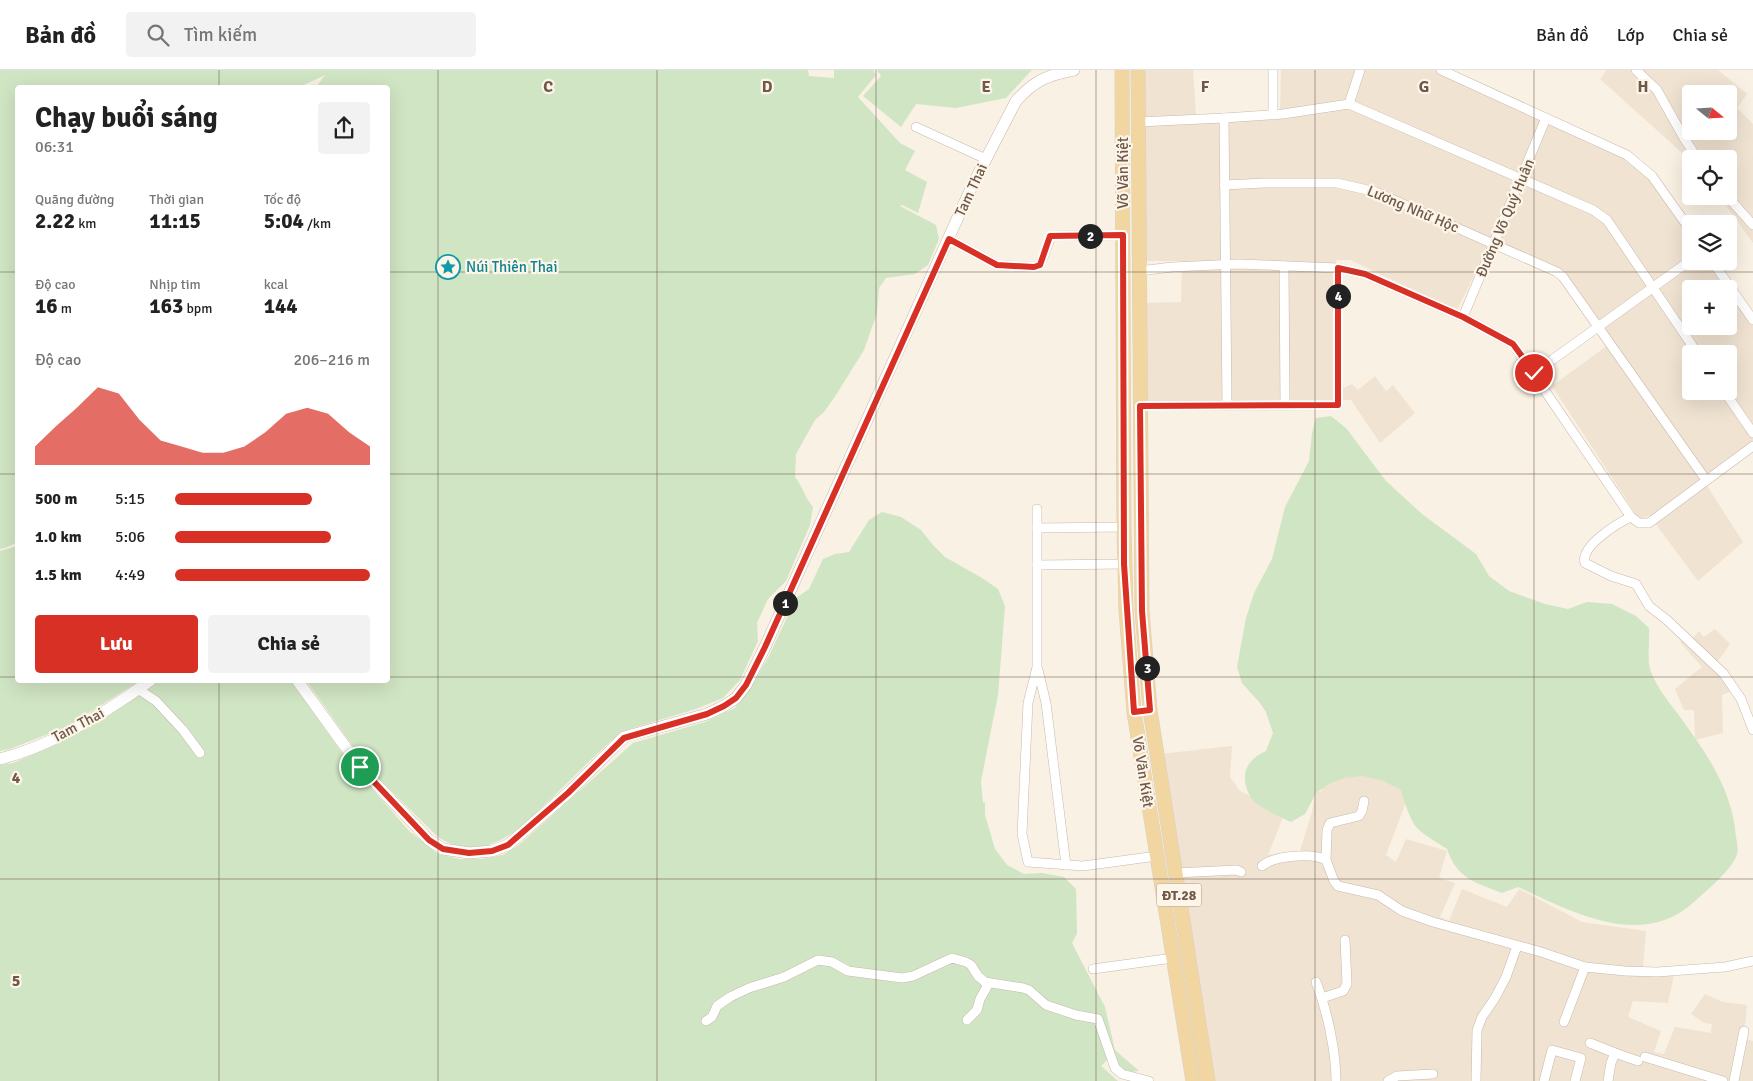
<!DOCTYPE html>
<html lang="vi">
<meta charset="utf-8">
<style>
:root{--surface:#fff;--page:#f2f2f2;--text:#222;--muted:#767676;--line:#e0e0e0;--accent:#d93025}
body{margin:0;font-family:Signika,sans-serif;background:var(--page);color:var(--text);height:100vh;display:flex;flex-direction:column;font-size:19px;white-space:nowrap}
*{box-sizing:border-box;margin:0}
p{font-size:16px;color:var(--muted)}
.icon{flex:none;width:28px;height:28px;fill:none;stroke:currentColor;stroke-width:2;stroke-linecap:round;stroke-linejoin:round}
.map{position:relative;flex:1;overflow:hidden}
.side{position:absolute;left:15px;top:15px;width:375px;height:598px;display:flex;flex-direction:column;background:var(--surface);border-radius:5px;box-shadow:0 5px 20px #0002}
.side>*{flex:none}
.needle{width:32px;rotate:108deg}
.controls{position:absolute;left:1682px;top:15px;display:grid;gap:10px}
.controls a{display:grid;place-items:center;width:55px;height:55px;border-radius:5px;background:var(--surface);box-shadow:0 5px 20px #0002;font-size:25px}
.pin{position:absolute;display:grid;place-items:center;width:42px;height:42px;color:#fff;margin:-21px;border:2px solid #fff;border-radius:50%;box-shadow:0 1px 5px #0007}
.km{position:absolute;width:25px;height:25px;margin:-12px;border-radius:50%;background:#222;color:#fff;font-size:14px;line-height:25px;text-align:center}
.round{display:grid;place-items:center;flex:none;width:52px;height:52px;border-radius:5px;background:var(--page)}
.summary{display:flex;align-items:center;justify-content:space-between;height:85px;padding:0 20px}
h1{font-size:28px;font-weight:700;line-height:38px}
.metrics{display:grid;grid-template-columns:repeat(3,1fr);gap:8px;height:85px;padding:5px 20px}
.metrics div{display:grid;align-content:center}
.metrics b{font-size:21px;font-weight:700}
.metrics small{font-size:14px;font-weight:400}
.metrics p{font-size:14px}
.chart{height:140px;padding:10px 20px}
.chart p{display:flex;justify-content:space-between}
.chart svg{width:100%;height:90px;margin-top:5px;fill:var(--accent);opacity:.7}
.cta{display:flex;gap:10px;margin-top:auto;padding:10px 20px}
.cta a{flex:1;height:58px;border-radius:5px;background:var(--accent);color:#fff;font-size:20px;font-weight:700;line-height:58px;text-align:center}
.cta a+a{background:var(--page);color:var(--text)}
ul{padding:0 20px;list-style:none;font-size:16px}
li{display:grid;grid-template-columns:80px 60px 1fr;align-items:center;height:38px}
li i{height:12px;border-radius:6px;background:var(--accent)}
header{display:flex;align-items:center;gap:30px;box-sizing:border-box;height:70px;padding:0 25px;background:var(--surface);border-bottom:1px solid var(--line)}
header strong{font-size:24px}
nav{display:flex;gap:28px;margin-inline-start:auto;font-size:18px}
.search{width:350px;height:45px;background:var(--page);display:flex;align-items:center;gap:12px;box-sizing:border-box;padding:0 18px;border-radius:5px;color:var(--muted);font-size:19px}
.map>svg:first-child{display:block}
</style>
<header>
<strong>Bản đồ</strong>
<div class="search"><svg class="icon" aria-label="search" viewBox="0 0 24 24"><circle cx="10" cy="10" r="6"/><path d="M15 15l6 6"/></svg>Tìm kiếm</div>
<nav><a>Bản đồ</a><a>Lớp</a><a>Chia sẻ</a></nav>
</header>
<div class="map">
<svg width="1753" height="1011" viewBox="0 0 1753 1011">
<rect width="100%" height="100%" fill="#f9f1e3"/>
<g fill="#f0e3d2" fill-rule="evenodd">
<path d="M1150 0H1193L1196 45 1280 41 1281 0H1438L1637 90 1691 163V191H1712L1753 249V375L1704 411 1743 472 1698 511 1649 445 1641 452 1552 316 1608 275 1565 213 1540 191 1492 170 1457 240 1350 190H1336L1334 322 1352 314 1358 320 1375 306 1386 321 1393 315 1415 343 1380 373 1351 330 1144 331 1141 233 1181 232 1182 191H1143L1140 1ZM1691 219H1729V256H1691ZM1691 284H1729V321H1691Z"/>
<path d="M1607 0H1718L1747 24 1737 38 1753 54V173L1719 126H1729V89H1691V91L1600 9ZM1691 24H1729V61H1691Z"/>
<path d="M1715 559 1730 574 1716 594 1728 601 1736 619 1722 625 1723 663 1695 670 1694 640H1684L1675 619 1702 597 1680 572 1685 565 1692 569 1699 561 1704 567Z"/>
<path d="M1232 676 1230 707 1240 721 1285 742 1268 785 1300 781 1312 742 1315 723 1322 721 1324 708 1362 702 1406 720 1405 735 1386 785 1396 792 1406 769 1447 781 1439 808 1455 813 1440 847 1449 851 1462 819 1507 837 1519 819 1582 852 1646 861 1643 897 1675 900 1668 933 1633 931 1628 947 1661 961 1654 982 1664 984 1675 957 1711 963 1712 954 1704 953 1691 944 1705 924 1723 932 1747 935 1744 969 1753 971V1011H1211L1160 684Z"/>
</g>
<g fill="#d0e5c3">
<path d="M0 0H808L809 6 834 8V0H873L876 5 858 27 900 73 915 81 905 100 927 112 918 143 902 135 900 136 936 155 939 169 928 195 915 204 886 208 879 218 877 243 864 280 836 325 824 342 815 350 796 384 795 407C803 417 805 428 813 437L810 455 786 511 768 529 757 553 758 571 740 610 723 628 696 639 623 661 611 671C591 689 572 708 553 727 533 745 512 769 485 776 469 780 451 776 438 767L369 699 306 610H388V18L316 17 325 5 304 15 303 18H18V472L5 478 0 479Z"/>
<path d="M877 0H1032L1006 28 956 38 916 34 901 57 863 26 881 6Z"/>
<path d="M1331 346 1346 358 1386 411 1422 444 1476 484 1489 506 1509 521 1545 534 1568 539 1587 532 1612 534 1636 546 1649 558C1650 568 1647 591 1650 599 1656 617 1669 632 1680 647 1705 681 1729 715 1735 758 1735 765 1739 777 1737 784 1733 799 1706 821 1694 832 1641 880 1573 842 1518 817L1502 823C1475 812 1457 809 1447 779 1437 772 1425 766 1417 758 1410 750 1404 731 1401 720L1383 711 1363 706 1344 708 1329 714 1316 723 1305 744 1291 752C1282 748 1256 736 1251 728 1239 707 1245 690 1266 681L1273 663 1266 642 1260 633 1242 613 1237 597 1246 548 1254 523 1272 489 1285 437 1309 391 1312 363 1316 348Z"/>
<path d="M882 442 901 447 921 460 933 475 945 487 982 508 998 519 1005 536 998 625 981 711 983 733 985 732V745L995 779 1007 795 1024 804 1042 803 1064 807 1076 819 1077 864 1072 873 1105 937 1115 980 1139 1001 1128 1002 1114 998 1108 989 1101 996 1118 1011H0V695L13 693 51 677 101 651 160 610H290L344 686 409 761 438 784 459 789H482L503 785 519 775 633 673 705 652 735 638 751 617 769 586 796 528 809 519 823 489 835 484 849 482 869 450Z"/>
<path d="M17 476 18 610H141L66 657 10 679 0 681V481Z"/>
</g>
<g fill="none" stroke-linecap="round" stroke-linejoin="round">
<defs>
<g id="minor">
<path d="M1441 0 1627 85 1652 106 1691 161"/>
<path d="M1636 0 1657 20 1684 68 1698 89"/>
<path d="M1349 34 1360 0"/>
<path d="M1273 44V0"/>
<path d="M1224 48 1227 334"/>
<path d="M1138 52 1224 48 1283 44 1349 34 1593 140 1607 150 1698 284"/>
<path d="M916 57 986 89"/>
<path d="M1224 115 1265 113H1337L1376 122 1557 202 1563 207 1706 410"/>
<path d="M1727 126 1753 155"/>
<path d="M949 169 997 195 1033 197 1040 195 1051 166 1123 165"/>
<path d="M1712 191 1753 250"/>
<path d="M1284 196 1285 335"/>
<path d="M1139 201 1172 197 1238 194 1338 198 1365 204 1463 247 1513 274 1631 447 1639 453H1649L1753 376"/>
<path d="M1463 247 1546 48"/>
<path d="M1534 303 1691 190"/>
<path d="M1724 321 1753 363"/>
<path d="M1140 336 1338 335V198"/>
<path d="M1037 439V597L1028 633 1022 764 1028 792 1083 796 1157 786"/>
<path d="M1631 447C1618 453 1580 476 1585 493L1611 506 1636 514 1649 536 1667 550 1724 604 1741 629 1753 660"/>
<path d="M1037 458 1124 457"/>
<path d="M1037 495 1124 494"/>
<path d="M1038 600 1046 633 1066 795"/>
<path d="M138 619 156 631 183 660 200 683"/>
<path d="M1326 790 1327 760 1330 753 1359 746 1362 741 1364 731"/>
<path d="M1262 796C1273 786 1313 782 1326 790L1334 811 1338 816 1378 825 1402 841 1433 852 1541 882 1585 897 1625 901 1657 902 1725 897 1753 891"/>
<path d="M1175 803 1237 800 1241 802"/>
<path d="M1093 899 1173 888"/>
<path d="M1316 912C1327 940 1336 981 1336 1011"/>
<path d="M1322 928 1343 921 1347 914 1345 870"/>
<path d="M967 950 977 940 980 929 989 913"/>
<path d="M706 951 712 947 717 936 730 927 749 918 784 907 818 890 832 892 848 901 902 908 913 906 952 888 966 892 971 895 978 906 985 912 1023 918 1029 920 1046 935 1076 945 1098 949 1115 998 1122 1004 1149 1011"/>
<path d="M1564 952 1585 897"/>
<path d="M1590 973 1615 983"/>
<path d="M1645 987 1723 1011"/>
<path d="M1388 1011 1397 1006 1433 1004"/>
<path d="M1476 1011 1477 960 1482 947 1495 928 1506 907 1517 876"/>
<path d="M1544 1011 1552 980 1581 988 1575 1011"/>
<path d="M1608 1011 1611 993 1615 983 1638 991"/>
<path d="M1734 1011 1744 961"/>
</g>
<g id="tertiary">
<path d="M297 610 360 697 429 770 443 779 469 783 492 781 508 775 568 723 624 667 707 644 724 636 736 628 746 615 765 577 972 116 1016 31C1034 11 1047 5 1074 0"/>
<path d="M0 689C52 676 108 641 151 610"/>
</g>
<g id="primary">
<path d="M1122 0 1124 457 1126 540 1134 642 1193 1011"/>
<path d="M1138 0 1142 541 1150 640 1208 1011"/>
</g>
</defs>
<use href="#minor" stroke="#c8b9ab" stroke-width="10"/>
<use href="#tertiary" stroke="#c8b9ab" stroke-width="12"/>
<use href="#primary" stroke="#d6d1cd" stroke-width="15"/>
<use href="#minor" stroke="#fff" stroke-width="9"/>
<use href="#tertiary" stroke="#fff" stroke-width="11"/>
<use href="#primary" stroke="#f2d6a1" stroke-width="14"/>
</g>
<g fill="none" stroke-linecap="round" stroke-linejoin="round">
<defs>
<path id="route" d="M360 697 429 770 443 779 469 783 492 781 508 775 568 723 624 668 707 644 724 636 736 628 746 615 765 577 949 169 997 195 1034 197 1040 195 1050 166 1123 165 1124 494 1134 642 1150 640 1142 541 1140 336 1338 335V198L1365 204 1463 247 1513 274 1534 303"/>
</defs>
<use href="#route" stroke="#fff" stroke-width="10"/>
<use href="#route" stroke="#d93025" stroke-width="6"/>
</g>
<path fill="none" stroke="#6e594c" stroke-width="1" stroke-opacity="0.55" d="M219 0V18M438 0V1011M657 0V1011M876 0V1011M1096 0V1011M1315 0V1011M1534 0V1011M0 202H18M388 202H1753M0 404H18M388 404H1753M0 607H18M388 607H1753M219 610V1011M0 809H1753"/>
<defs>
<symbol id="sight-ring" viewBox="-11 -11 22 22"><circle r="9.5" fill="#fdf5e8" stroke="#0f9aa8" stroke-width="1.5"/><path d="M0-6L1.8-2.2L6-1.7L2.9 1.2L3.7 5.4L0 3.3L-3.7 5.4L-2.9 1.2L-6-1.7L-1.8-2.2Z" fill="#0f9aa8"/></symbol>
</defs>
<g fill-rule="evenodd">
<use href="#sight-ring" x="434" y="183" width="28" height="28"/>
</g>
<g text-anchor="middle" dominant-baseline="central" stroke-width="4.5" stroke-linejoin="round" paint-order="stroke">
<rect fill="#fdf5e8" stroke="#99887b" stroke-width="1" x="1156.5" y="813.5" width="45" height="23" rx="4"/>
<g font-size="14" font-weight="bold" fill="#6e594c">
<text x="1179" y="825">ĐT.28</text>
</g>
<g font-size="15" fill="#6e594c" stroke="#fdf5e8">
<text transform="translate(1123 103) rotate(-90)">Võ Văn Kiệt</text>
<text transform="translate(971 120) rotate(-65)">Tam Thai</text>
<text transform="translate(1413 139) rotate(23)">Lương Nhữ Hộc</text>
<text transform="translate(1505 148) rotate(-67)">Đường Võ Quý Huân</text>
<text transform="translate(78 655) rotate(-28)">Tam Thai</text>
<text transform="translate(1143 702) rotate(81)">Võ Văn Kiệt</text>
</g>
<g font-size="15" fill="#0d838f" stroke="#fdf5e8" text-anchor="start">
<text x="466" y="197">Núi Thiên Thai</text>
</g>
</g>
<g font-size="16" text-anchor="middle" font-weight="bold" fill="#6e594c" stroke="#fdf5e8" stroke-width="4.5" stroke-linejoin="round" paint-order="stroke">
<text x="548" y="22">C</text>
<text x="767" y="22">D</text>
<text x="986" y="22">E</text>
<text x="1205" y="22">F</text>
<text x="1424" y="22">G</text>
<text x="1643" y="22">H</text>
<text x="16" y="713">4</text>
<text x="16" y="916">5</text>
</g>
</svg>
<div class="controls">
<a><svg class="needle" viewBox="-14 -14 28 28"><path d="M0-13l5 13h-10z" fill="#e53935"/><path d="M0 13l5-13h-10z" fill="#767676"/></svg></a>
<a><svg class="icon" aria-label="locate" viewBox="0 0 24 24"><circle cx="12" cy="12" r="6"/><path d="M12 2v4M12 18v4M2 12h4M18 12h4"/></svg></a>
<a><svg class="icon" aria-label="layers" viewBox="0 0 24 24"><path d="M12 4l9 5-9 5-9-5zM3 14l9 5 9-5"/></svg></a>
<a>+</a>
<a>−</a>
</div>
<div class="pin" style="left:360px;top:697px;background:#1e9e55"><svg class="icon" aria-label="arrive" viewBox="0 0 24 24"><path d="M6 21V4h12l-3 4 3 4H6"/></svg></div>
<div class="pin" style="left:1534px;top:303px;background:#d93025"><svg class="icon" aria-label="check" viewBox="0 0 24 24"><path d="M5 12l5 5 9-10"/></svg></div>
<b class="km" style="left:785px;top:533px">1</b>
<b class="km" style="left:1090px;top:166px">2</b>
<b class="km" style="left:1147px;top:598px">3</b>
<b class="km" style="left:1338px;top:226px">4</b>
<section class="side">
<div class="summary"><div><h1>Chạy buổi sáng</h1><p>06:31</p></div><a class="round"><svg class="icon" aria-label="share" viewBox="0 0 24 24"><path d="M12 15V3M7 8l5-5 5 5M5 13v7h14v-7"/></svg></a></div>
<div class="metrics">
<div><p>Quãng đường</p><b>2.22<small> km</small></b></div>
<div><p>Thời gian</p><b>11:15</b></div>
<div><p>Tốc độ</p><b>5:04<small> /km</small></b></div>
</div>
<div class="metrics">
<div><p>Độ cao</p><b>16<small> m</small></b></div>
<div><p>Nhịp tim</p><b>163<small> bpm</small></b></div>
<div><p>kcal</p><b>144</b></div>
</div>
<div class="chart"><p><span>Độ cao</span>206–216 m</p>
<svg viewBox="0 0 160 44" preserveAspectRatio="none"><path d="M0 44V35L10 25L20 16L30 6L40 9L50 22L60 32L70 35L80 38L90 38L100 35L110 28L120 19L130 16L140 19L150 28L160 35V44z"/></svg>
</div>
<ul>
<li><b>500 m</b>5:15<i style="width:70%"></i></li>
<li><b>1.0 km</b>5:06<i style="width:80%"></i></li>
<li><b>1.5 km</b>4:49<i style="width:100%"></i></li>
</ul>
<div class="cta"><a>Lưu</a><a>Chia sẻ</a></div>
</section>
</div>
